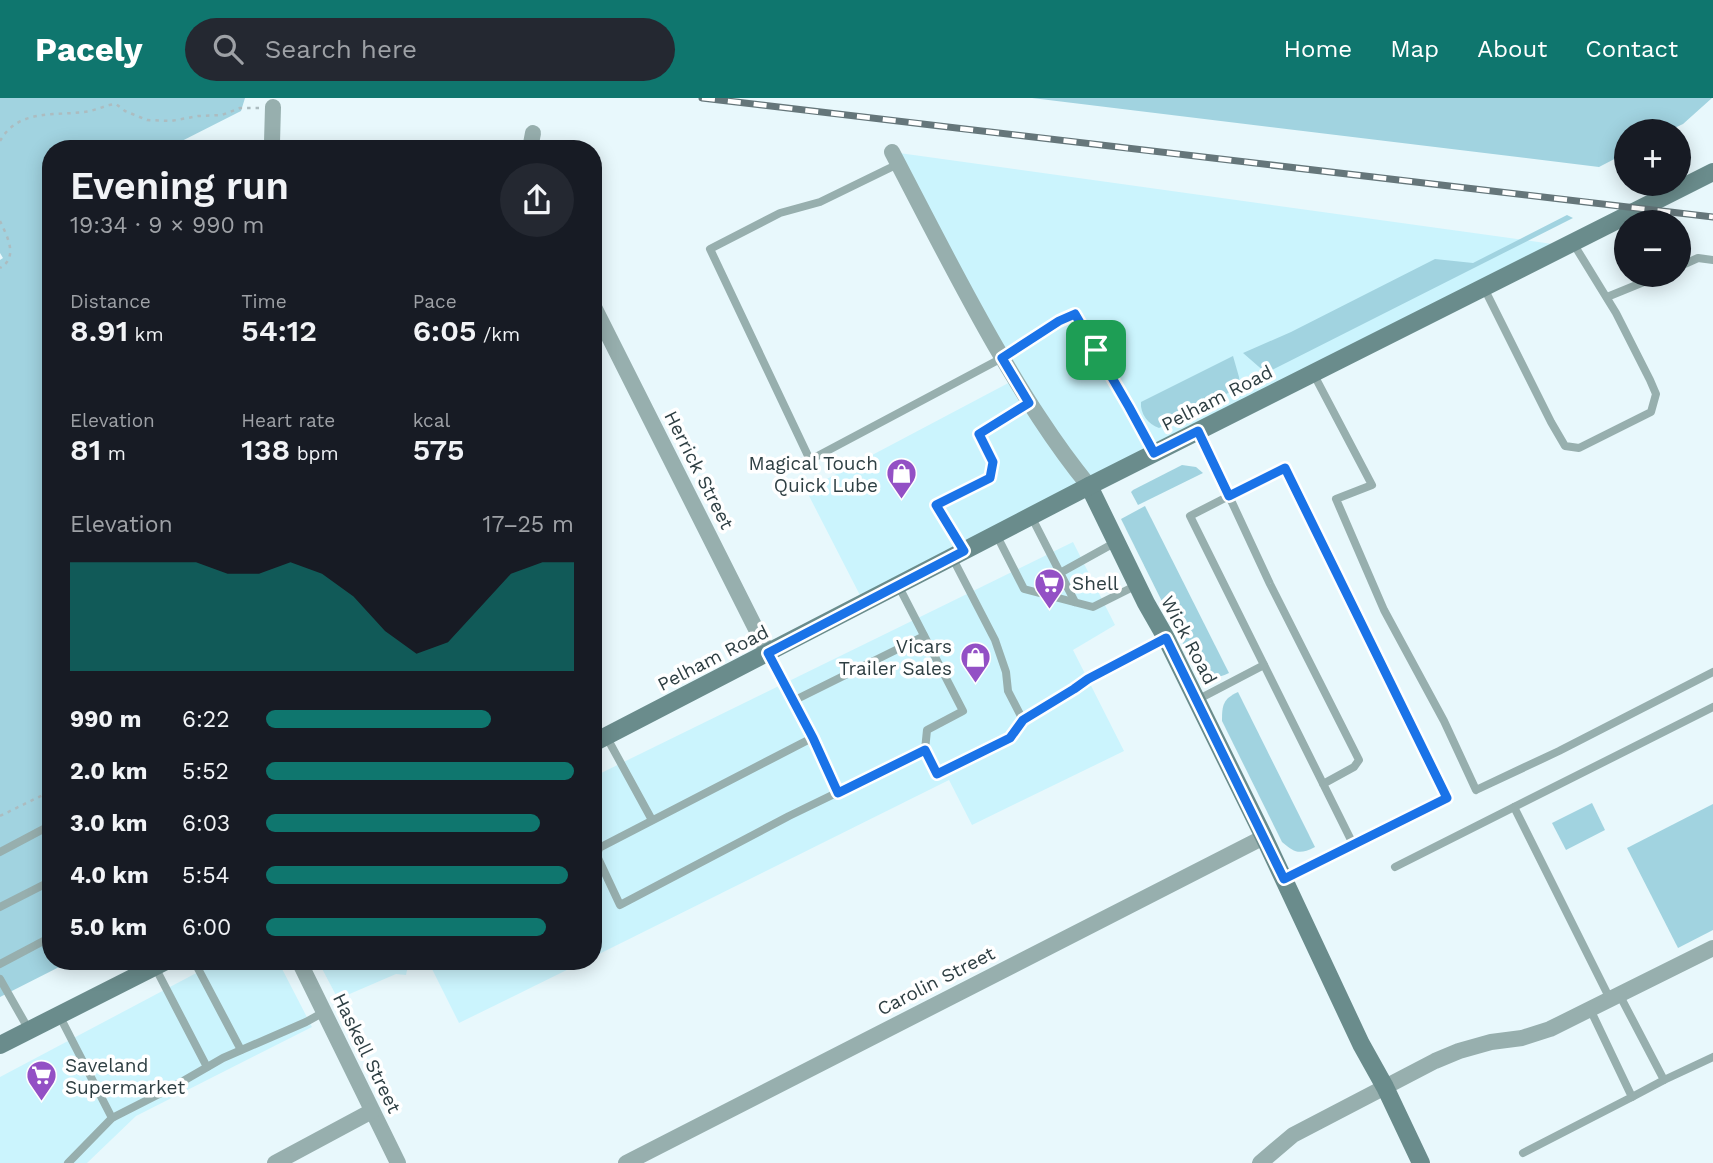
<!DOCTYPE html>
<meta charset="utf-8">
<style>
:root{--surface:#171b24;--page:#242831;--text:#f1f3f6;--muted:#9ea1a6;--accent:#0f766e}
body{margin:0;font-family:"Work Sans",sans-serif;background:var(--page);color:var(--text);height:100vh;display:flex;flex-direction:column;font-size:26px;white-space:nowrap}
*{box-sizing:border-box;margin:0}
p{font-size:23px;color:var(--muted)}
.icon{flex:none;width:38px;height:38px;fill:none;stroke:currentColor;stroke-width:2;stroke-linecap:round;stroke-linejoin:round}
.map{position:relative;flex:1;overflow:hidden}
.panel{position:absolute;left:42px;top:42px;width:560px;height:830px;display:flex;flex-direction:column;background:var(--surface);border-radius:28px;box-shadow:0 4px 18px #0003}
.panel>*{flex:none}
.tools{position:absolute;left:1614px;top:21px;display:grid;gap:14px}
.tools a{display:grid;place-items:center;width:77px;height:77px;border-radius:50%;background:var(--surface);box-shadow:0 4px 18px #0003;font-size:35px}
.pin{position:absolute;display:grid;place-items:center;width:60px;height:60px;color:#fff;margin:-30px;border-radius:14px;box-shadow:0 4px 10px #0006}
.round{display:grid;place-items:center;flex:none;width:74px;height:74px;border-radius:37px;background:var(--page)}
.overview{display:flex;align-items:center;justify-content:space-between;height:119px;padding:0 28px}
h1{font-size:38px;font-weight:600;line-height:52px}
.figures{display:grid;grid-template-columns:repeat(3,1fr);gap:10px;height:119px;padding:7px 28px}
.figures div{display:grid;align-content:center}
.figures b{font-size:30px;font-weight:600}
.figures small{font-size:19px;font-weight:400}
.figures p{font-size:19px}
.chart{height:196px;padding:14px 28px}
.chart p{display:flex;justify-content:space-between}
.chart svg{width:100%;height:126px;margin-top:7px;fill:var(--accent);opacity:.7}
ul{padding:0 28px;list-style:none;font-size:23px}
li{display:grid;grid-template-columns:112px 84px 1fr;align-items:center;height:52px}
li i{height:18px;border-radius:9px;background:var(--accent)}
header{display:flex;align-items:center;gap:42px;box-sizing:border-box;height:98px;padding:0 35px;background:var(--accent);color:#fff}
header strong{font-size:33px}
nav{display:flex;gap:38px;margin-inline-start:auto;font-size:24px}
.search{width:490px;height:63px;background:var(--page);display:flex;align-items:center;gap:18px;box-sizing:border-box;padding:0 24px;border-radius:38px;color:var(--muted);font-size:26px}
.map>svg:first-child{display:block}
</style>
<header>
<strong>Pacely</strong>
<div class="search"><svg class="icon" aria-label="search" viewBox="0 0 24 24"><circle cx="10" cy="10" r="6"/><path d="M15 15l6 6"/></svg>Search here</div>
<nav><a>Home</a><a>Map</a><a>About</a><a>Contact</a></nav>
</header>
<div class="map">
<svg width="1713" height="1065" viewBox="0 0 1713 1065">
<rect width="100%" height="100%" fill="#e8f8fc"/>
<g fill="#cbf4fd">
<path d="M892 54 1567 148 864 505 806 392 1014 282Z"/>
<path d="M1073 444 1115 527 1073 552 1124 653 972 727 949 682 593 859V679Z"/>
<path d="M219 863H278L312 929 136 1018 87 1065H0V979Z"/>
<path d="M318 863H409L406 877 396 876 338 901Z"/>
<path d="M428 863H585L459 925Z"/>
</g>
<g fill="#a1d3e0">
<path d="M0 0H245L241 13 166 51H51V863H71L0 899V162L3 160 0 155Z"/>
<path d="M1032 0H1712L1683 26 1668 33H1626V55L1599 69Z"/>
<path d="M1567 117 1573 120 1266 275 1243 255 1291 234 1435 161 1473 165Z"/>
<path d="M1233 258 1239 279 1240 289 1159 330C1148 326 1140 316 1141 304Z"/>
<path d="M1182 367 1196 369 1203 375 1138 407 1131 394 1133 392Z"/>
<path d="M1145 408 1229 575C1214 582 1207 581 1195 570L1121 421Z"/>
<path d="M1238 594 1315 749C1299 757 1295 755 1282 744L1222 623C1222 607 1223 601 1238 594Z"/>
<path d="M1592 705 1605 732 1566 752 1552 725Z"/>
<path d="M1713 706V832L1678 850 1627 750Z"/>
</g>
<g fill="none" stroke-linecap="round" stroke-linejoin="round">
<g stroke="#acbcc0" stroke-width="2.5" stroke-dasharray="3.5 5" stroke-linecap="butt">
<path d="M0 43C18 11 53 18 84 14 95 13 105 7 116 6L125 13 147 22 171 23 198 18 222 17 240 10H259"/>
<path d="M0 123C7 138 19 159 0 170"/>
<path d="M0 718 51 693"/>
</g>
<g stroke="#97afae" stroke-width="8">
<path d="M898 66 820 104 780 115 710 151 810 362 1002 260 1059 223 1075 216 1129 309 1154 355"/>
<path d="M1678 169 1698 160 1713 162"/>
<path d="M1484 190 1551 324 1565 348 1579 350 1651 314 1656 296 1650 282 1616 215 1573 145"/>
<path d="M1607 199 1661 177"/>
<path d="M1313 275 1372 387 1336 401 1384 512 1444 623 1476 692 1559 653 1713 574"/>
<path d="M1198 333 1229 398 1190 418 1353 746 1447 700 1285 370 1229 398 1270 486 1359 662 1354 669 1323 686"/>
<path d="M1031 418 1075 504"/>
<path d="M996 436 1024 491 1093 509 1137 487"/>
<path d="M964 453 936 407 990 380 993 364 979 336 1029 305"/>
<path d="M952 459 995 542 1006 574 1008 593 1023 622"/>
<path d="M1060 475 1116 444"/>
<path d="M898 487 963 613 927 632 925 652"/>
<path d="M768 555 812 640 599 750 597 758 620 807 789 718 925 652 937 676 1010 640 1023 622 1074 591 1088 581 1166 540"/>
<path d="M1197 602 1264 567"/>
<path d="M793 603 924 538"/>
<path d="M606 638 652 722"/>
<path d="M812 640 838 695"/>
<path d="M1514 709 1610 901"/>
<path d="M0 754 51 727"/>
<path d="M1395 769 1713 609"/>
<path d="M1284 781 1353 746"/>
<path d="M0 809 51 783"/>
<path d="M194 863 241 952"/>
<path d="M0 866 51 839"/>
<path d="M155 869 207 969"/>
<path d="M0 881 29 932"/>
<path d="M1619 896 1664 982 1713 959"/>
<path d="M59 917 112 1020"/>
<path d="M1632 999 1664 982"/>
<path d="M1523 1055 1632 999 1590 911"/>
<path d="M68 1065 112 1020 171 990 223 960 306 924 324 914"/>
</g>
<g stroke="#97afae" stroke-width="16">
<path d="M273 9 272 44 275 51"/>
<path d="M530 51 533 35"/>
<path d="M892 54C926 119 959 185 996 249 1024 297 1053 344 1089 388"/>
<path d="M593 207 768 555"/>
<path d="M299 863 398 1065"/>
<path d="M275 1065 372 1013"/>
<path d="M626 1065 1264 739"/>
<path d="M1260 1065 1293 1037 1435 963 1459 953 1491 944 1522 940 1550 931 1713 850"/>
</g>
<g stroke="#6a8c8c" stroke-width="18">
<path d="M1089 388 1146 505 1166 540 1264 739 1361 946 1385 989 1421 1065"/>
<path d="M593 645 1089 388 1713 74"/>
<path d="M0 947 166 863"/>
</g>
<defs>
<path id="rail" d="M702 0 1713 119"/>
</defs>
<use href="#rail" stroke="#65767a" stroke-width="7"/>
<use href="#rail" stroke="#fff" stroke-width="4.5" stroke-dasharray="13" stroke-linecap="butt"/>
</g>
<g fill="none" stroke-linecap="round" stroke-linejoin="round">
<defs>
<path id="route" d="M1075 216 1129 309 1154 355 1198 333 1229 398 1285 370 1447 700 1284 781 1166 540 1088 581 1074 591 1023 622 1010 640 937 676 925 652 838 695 813 640 768 555 964 453 936 407 990 380 993 364 979 336 1029 305 1002 260 1059 223Z"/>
</defs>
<use href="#route" stroke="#fff" stroke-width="14"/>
<use href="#route" stroke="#1a73e8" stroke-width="9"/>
</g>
<defs>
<symbol id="shop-pin" viewBox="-11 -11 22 30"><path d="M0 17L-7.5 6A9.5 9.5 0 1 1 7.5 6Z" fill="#9350c5" stroke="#fff"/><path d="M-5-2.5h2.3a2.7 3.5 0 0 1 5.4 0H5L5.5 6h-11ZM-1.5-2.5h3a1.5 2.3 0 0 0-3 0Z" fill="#fff"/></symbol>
<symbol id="supermarket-pin" viewBox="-11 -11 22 30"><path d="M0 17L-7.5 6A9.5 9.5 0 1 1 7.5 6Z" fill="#9350c5" stroke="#fff"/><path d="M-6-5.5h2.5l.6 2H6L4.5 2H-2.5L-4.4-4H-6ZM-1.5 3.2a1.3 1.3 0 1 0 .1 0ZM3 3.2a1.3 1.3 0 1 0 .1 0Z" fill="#fff"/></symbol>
</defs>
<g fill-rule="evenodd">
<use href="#shop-pin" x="884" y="358" width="35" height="47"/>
<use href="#supermarket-pin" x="1032" y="468" width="35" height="47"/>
<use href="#shop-pin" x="958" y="542" width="35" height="47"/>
<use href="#supermarket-pin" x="24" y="960" width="35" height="47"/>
</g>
<g text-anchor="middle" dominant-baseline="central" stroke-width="7" stroke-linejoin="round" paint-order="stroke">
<g font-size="19" fill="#2e3f43" stroke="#fff">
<text transform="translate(1217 300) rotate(-27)">Pelham Road</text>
<text transform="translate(699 372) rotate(63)">Herrick Street</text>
<text transform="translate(1189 542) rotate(62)">Wick Road</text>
<text transform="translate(713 560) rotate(-27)">Pelham Road</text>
<text transform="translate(936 883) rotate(-27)">Carolin Street</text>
<text transform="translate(367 955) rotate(64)">Haskell Street</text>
</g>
<g font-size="19" fill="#2e3f43" stroke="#fff" text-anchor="end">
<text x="878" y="365">Magical Touch<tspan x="878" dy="22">Quick Lube</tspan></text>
<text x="1072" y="485" text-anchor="start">Shell</text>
<text x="952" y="548">Vicars<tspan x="952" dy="22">Trailer Sales</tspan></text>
<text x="65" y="967" text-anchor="start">Saveland<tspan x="65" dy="22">Supermarket</tspan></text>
</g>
</g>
</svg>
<div class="tools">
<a>+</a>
<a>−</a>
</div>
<div class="pin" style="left:1096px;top:252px;background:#1e9e55"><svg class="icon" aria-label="arrive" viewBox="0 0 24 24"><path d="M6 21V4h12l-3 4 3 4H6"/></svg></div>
<section class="panel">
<div class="overview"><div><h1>Evening run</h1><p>19:34 · 9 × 990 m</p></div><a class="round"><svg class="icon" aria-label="share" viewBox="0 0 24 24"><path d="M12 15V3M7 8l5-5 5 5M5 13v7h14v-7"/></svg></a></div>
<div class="figures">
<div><p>Distance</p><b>8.91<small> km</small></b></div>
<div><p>Time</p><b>54:12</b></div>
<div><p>Pace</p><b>6:05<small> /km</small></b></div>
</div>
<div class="figures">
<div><p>Elevation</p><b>81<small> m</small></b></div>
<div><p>Heart rate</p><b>138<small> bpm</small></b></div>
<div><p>kcal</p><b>575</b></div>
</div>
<div class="chart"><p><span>Elevation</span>17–25 m</p>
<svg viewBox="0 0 160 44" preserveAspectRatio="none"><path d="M0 44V6L10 6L20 6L30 6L40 6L50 10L60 10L70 6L80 10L90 18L100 30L110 38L120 34L130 22L140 10L150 6L160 6V44z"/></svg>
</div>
<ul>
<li><b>990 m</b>6:22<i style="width:73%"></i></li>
<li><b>2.0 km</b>5:52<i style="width:100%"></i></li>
<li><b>3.0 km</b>6:03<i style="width:89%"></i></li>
<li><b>4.0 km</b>5:54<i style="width:98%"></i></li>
<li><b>5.0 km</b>6:00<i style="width:91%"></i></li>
</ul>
</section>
</div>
